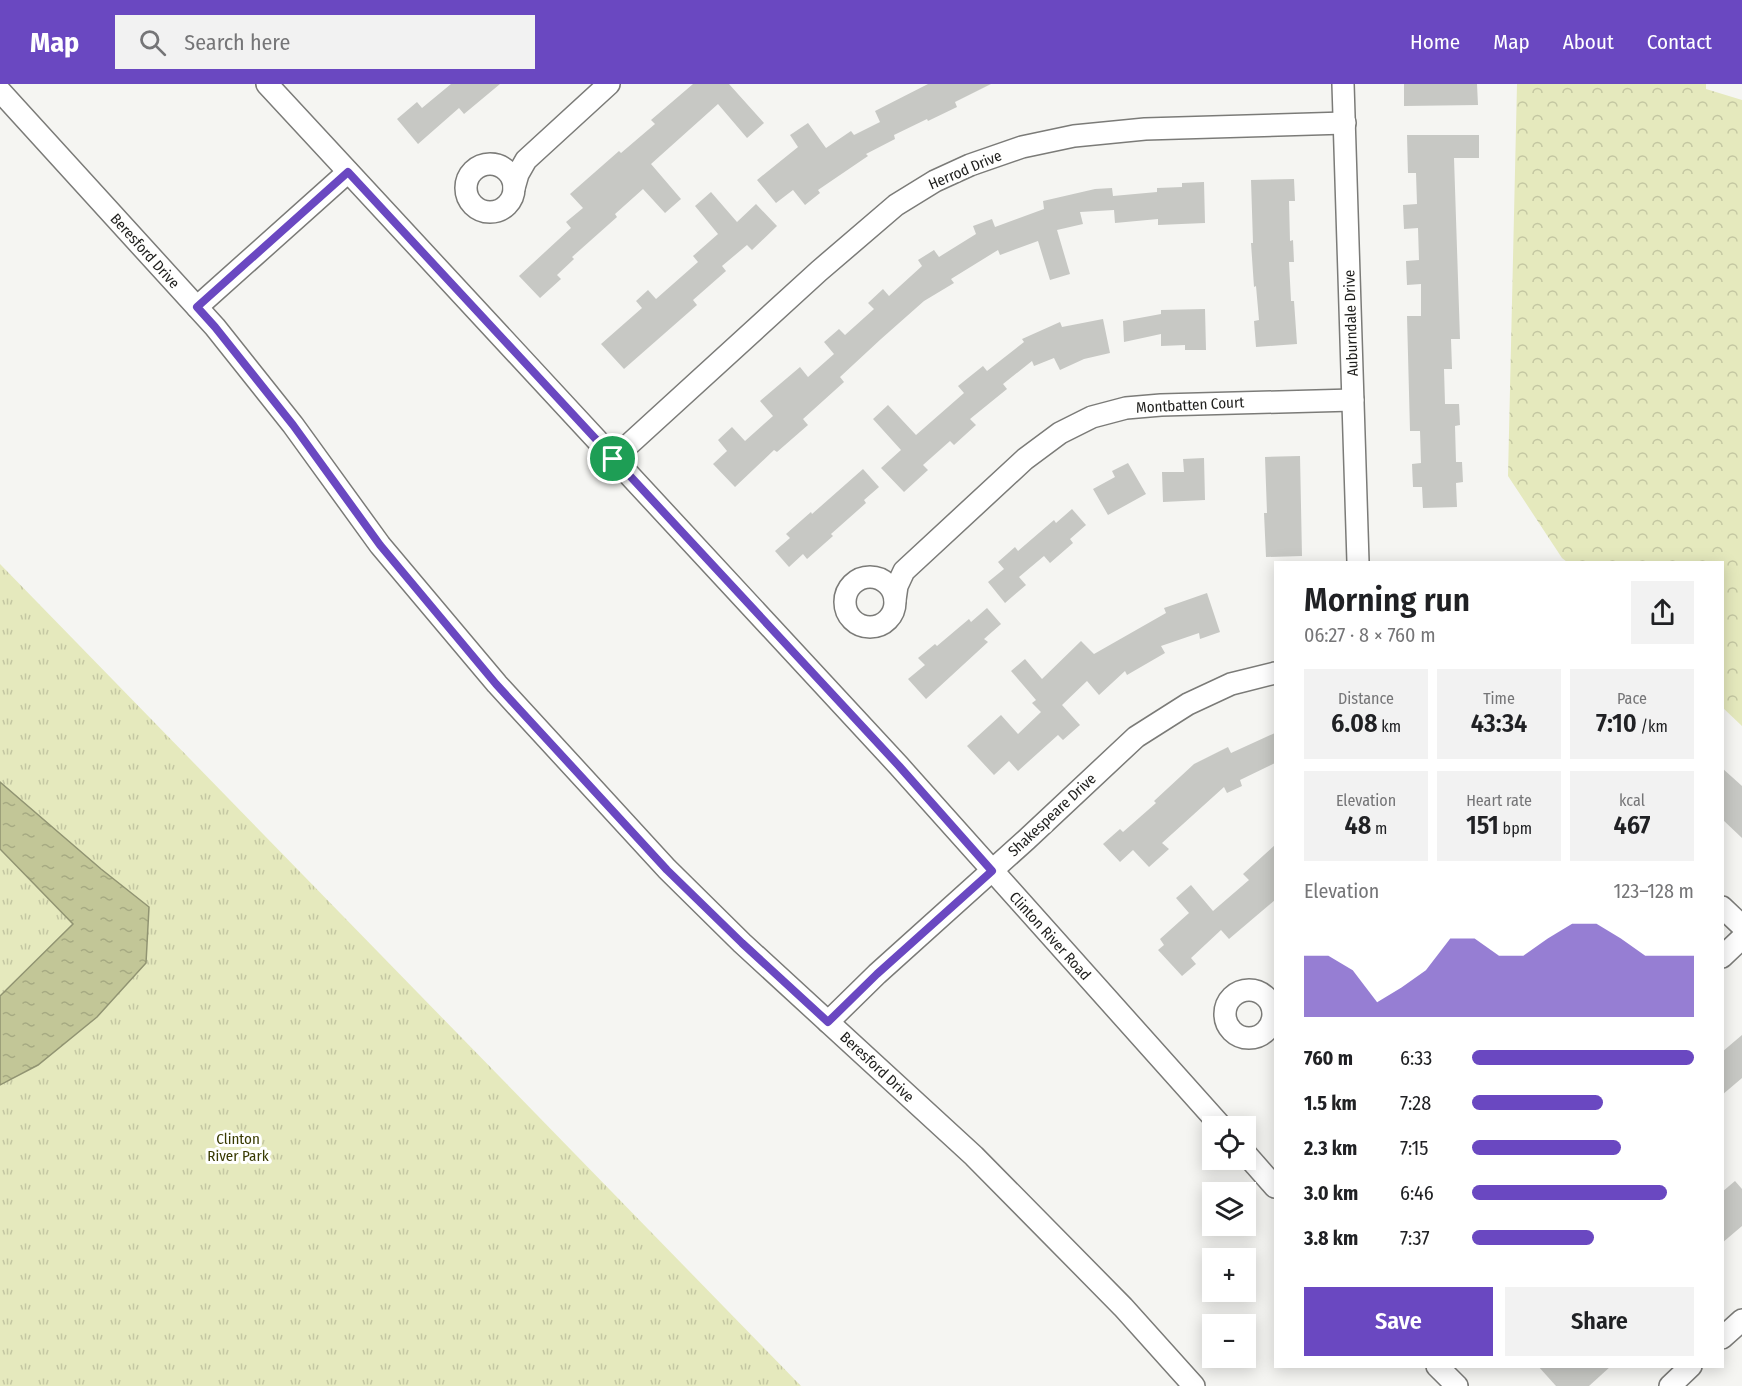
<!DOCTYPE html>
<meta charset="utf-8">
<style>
:root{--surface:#fff;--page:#f2f2f2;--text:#202124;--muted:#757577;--accent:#6a48c1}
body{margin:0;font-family:"Fira Sans Condensed",sans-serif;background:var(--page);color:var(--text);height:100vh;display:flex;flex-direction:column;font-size:22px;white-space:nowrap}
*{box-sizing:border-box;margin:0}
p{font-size:20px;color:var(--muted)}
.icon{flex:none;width:33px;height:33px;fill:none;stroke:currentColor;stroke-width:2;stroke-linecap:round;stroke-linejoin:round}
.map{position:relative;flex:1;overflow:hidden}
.panel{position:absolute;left:1274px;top:477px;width:450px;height:807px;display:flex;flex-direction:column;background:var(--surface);border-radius:0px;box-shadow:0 3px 15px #0003}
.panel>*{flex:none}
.tools{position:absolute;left:1202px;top:1032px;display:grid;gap:12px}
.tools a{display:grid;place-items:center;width:54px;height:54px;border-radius:0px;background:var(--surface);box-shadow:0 3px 15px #0003;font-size:30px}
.pin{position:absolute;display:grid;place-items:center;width:51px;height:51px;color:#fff;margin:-26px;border:3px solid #fff;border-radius:50%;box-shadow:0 2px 6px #0007}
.round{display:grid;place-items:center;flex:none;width:63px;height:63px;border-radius:0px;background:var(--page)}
.summary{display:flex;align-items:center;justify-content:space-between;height:102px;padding:0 30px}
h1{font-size:33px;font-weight:600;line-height:45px}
.figures{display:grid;grid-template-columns:repeat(3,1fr);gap:9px;height:102px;padding:6px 30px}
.figures div{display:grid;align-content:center;border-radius:0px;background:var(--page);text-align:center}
.figures b{font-size:26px;font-weight:600}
.figures small{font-size:16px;font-weight:400}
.figures p{font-size:16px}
.chart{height:168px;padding:12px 30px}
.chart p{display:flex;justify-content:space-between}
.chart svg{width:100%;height:108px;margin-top:6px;fill:var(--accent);opacity:.7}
.cta{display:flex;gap:12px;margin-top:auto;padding:12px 30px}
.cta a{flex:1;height:69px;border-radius:0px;background:var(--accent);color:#fff;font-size:24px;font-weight:600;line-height:69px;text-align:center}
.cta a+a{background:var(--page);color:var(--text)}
ul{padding:0 30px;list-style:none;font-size:20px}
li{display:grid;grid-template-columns:96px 72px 1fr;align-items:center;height:45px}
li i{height:15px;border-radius:8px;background:var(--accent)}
header{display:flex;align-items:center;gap:36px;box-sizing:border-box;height:84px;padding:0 30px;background:var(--accent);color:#fff}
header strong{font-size:28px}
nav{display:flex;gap:33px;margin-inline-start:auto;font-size:21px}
.search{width:420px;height:54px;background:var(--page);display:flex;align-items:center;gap:15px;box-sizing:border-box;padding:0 21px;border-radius:0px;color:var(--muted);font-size:22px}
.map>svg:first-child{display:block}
</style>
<header>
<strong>Map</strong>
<div class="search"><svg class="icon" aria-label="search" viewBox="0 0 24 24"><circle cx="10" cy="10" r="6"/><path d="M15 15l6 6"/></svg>Search here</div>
<nav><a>Home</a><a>Map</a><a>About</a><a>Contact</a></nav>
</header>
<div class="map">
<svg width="1742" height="1302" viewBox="0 0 1742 1302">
<defs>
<pattern id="grass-tufts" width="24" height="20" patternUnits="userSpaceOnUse" patternTransform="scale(1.5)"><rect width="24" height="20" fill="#e5e9bd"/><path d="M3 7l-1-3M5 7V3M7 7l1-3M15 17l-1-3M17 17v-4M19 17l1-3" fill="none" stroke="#c4c7a2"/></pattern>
<pattern id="forest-crowns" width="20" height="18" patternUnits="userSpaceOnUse" patternTransform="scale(1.5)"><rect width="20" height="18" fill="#e5e9bd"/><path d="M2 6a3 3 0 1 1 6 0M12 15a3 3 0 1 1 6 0" fill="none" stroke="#c4c7a2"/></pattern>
<pattern id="water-ripples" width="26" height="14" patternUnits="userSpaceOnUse" patternTransform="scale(1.5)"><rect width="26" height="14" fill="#c2c697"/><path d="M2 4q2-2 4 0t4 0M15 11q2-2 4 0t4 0" fill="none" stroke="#a6aa82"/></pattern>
</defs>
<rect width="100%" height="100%" fill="#f5f5f2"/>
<path fill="url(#grass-tufts)" d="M0 480 801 1302H0Z"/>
<path fill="url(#forest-crowns)" d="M1517 0H1706V5L1742 16V642L1722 623V478H1567L1562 474 1508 392Z"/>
<path fill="url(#water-ripples)" stroke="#919472" stroke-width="1.5" d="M0 698 101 785 149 823 146 879 97 933 38 981 0 1001V912L73 840 0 765Z"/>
<g fill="#c7c8c4">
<path d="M451 0H500L464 30 459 24 418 60 397 35 417 18 422 24Z"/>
<path d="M693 0H729L764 39 747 54 718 20 651 80 681 115 665 129 643 105 615 130 617 133 572 173 574 175 557 191 561 195 540 214 519 192 571 144 566 138 583 124 570 110 619 67 621 69 655 40 651 36Z"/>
<path d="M928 0H991L955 18 957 23 928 37 927 35 894 51 895 55 866 70 868 72 818 106 820 109 805 121 793 106 776 119 757 96 798 63 790 51 808 39 826 64 851 47 854 51 880 38 875 27Z"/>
<path d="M1404 0H1477L1478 21 1404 22Z"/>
<path d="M1407 51H1479V74H1454L1460 255H1451L1452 285H1444L1445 320H1459L1460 341 1455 342 1456 378H1462L1463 398 1456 399 1457 423 1423 424 1422 403H1413L1412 380 1421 379 1420 347H1410L1407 232H1421V200L1407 201 1406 177 1419 176 1418 144 1404 145 1403 121 1417 120 1416 89H1408Z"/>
<path d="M1294 95 1295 117H1289L1290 157 1293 156 1294 178H1289L1291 217H1294L1297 260 1256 263 1254 237 1259 236 1256 202 1254 203 1251 159H1253L1251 96Z"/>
<path d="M1204 98 1205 139 1158 141V135L1115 139 1114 126 1080 128 1083 140 1057 146 1070 190 1050 196 1038 157 1000 171 998 166 951 195 954 199 924 217 881 255 840 293 844 298 803 335 808 341 777 368 774 366 735 403 713 380 727 367 718 356 732 343 745 357 773 332 760 317 800 283 808 293 834 270 824 258 839 245 845 251 874 225 868 219 883 205 889 212 922 182 918 176 934 166 939 173 976 150 973 142 992 135 995 143 1044 125 1043 117 1095 105 1112 104 1113 112 1157 108V104L1182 103V99Z"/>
<path d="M711 108 737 138 756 120 777 142 752 166 747 161 722 182 726 187 693 216 697 221 624 285 601 260 642 224 636 217 648 206 656 215 698 178 693 172 718 150 695 122Z"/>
<path d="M1205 225 1206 266H1185V261L1161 262V250L1124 258 1123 237 1161 230V226Z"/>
<path d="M1103 235 1110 269 1084 275 1060 286 1054 274 1034 282 1032 277 1003 300 1007 305 970 335 976 341 954 361 950 357 923 381 928 386 904 408 881 384 901 366 873 335 888 321 916 351 964 309 958 302 983 282 987 287 1024 258 1022 255 1060 238 1062 243Z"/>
<path d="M1300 372 1302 472 1266 473 1264 429H1267L1265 373Z"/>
<path d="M1204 374 1205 416 1163 418 1162 388H1184L1183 375Z"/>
<path d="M1128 379 1146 410 1108 431 1093 405 1115 393 1112 387Z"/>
<path d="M863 385 879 403 864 416 866 419 831 450 833 452 807 475 803 470 789 483 775 467 790 454 786 450 811 428 812 430Z"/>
<path d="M1072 425 1086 441 1070 455 1073 459 1050 479 1044 472 1019 493 1026 501 1005 519 988 498 1004 485 998 478 1015 463 1018 467 1054 436 1056 439Z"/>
<path d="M1207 509 1220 548 1200 555 1199 549 1161 562 1165 569 1127 591 1125 587 1099 611 1087 597 1062 621 1080 641 1063 656 1058 651 1018 687 1009 677 994 691 967 662 1001 631 1018 650 1041 628 1032 619 1036 616 1011 587 1025 575 1042 595 1081 557 1094 570 1166 529 1164 524Z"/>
<path d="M987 524 1001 540 984 555 988 558 926 615 908 595 925 581 918 574 935 560 937 562 969 535 971 538Z"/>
<path d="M1275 649V679L1240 696 1242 702 1227 709 1224 703 1162 759 1169 765 1149 783 1133 766 1120 778 1103 760 1120 745 1123 748 1156 719 1154 717 1194 680 1228 663 1231 669Z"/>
<path d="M1722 684 1742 702V754L1722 735Z"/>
<path d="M1275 761V816L1229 855 1221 846 1191 874 1196 880 1182 892 1158 866 1164 861 1160 855 1189 829 1176 814 1191 801 1213 827 1249 796 1243 790Z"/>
<path d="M1742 951V994L1722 1011V968Z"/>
<path d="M1735 1097 1742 1105V1142L1722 1159V1108Z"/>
<path d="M1538 1282H1611L1589 1302H1556Z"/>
</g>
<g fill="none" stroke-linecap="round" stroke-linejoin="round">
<defs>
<g id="minor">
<path d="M267 0 899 682 1221 1042"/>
<path d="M1343 0 1358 478"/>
<path d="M0 7 215 243 293 341 380 461 497 600 667 785 742 859 974 1072 1123 1223 1194 1302"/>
<circle cx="490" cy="104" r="24"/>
<path d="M514 104 518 90 526 76 609 0"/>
<path d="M197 223 348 88"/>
<path d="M613 375 819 187 896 121 935 97 970 81 1022 63 1074 52 1145 45 1345 39"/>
<circle cx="870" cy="518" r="25"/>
<path d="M895 516 897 502 904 487 1025 375 1060 349 1092 333 1126 324 1161 321 1353 316"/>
<path d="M1722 823 1742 842"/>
<path d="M1722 873 1742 854"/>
<circle cx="1249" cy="930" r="24"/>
<path d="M828 938 877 890 1026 756 1136 653 1188 620 1231 600 1275 589"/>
<path d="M1245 1069 1275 1103"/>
<path d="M1722 1254 1742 1236"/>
<path d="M1437 1282 1457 1302"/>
<path d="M1670 1302 1691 1282"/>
</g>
</defs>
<use href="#minor" stroke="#7b7b78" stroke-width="24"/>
<use href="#minor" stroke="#fff" stroke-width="21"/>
</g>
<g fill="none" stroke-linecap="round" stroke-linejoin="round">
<defs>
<path id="route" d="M348 88 899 682 992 787 877 890 828 938 742 859 667 786 496 600 380 461 293 341 215 243 197 223Z"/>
</defs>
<use href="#route" stroke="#fff" stroke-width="12"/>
<use href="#route" stroke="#6a48c1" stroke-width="8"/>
</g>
<g text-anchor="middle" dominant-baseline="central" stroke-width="6" stroke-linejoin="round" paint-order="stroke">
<g font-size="15" fill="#1e1e1c" stroke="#fffffe">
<text transform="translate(965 86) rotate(-23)">Herrod Drive</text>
<text transform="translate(145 167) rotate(48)">Beresford Drive</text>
<text transform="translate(1351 239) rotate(-92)">Auburndale Drive</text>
<text transform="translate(1190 321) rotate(-3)">Montbatten Court</text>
<text transform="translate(1052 731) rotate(-43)">Shakespeare Drive</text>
<text transform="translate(1050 852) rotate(48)">Clinton River Road</text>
<text transform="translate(877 983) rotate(43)">Beresford Drive</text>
</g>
<g font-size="15" fill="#383a00" stroke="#fffffe">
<text x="238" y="1055">Clinton<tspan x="238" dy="17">River Park</tspan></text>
</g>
</g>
</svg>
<div class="tools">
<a><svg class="icon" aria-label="locate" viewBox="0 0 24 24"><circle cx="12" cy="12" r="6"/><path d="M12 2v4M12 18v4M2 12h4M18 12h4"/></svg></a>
<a><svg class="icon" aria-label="layers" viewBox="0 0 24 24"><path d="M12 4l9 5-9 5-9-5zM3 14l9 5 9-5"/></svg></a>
<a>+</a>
<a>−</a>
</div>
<div class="pin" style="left:613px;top:375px;background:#1e9e55"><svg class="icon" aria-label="arrive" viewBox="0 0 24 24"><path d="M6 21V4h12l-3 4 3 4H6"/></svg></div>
<section class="panel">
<div class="summary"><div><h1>Morning run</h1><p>06:27 · 8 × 760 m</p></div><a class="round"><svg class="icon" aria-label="share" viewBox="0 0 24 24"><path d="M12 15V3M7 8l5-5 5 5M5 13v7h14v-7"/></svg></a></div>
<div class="figures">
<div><p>Distance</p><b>6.08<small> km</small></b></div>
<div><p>Time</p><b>43:34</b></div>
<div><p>Pace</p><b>7:10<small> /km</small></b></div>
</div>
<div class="figures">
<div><p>Elevation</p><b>48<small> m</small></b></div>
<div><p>Heart rate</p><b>151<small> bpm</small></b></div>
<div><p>kcal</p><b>467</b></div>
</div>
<div class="chart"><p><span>Elevation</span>123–128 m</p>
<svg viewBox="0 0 160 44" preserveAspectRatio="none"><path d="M0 44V19L10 19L20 25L30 38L40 32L50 25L60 12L70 12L80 19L90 19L100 12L110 6L120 6L130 12L140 19L150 19L160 19V44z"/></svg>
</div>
<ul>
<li><b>760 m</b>6:33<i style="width:100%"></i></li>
<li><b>1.5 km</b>7:28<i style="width:59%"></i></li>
<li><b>2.3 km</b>7:15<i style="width:67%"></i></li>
<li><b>3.0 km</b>6:46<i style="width:88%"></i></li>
<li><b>3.8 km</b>7:37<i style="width:55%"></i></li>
</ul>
<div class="cta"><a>Save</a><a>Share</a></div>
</section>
</div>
